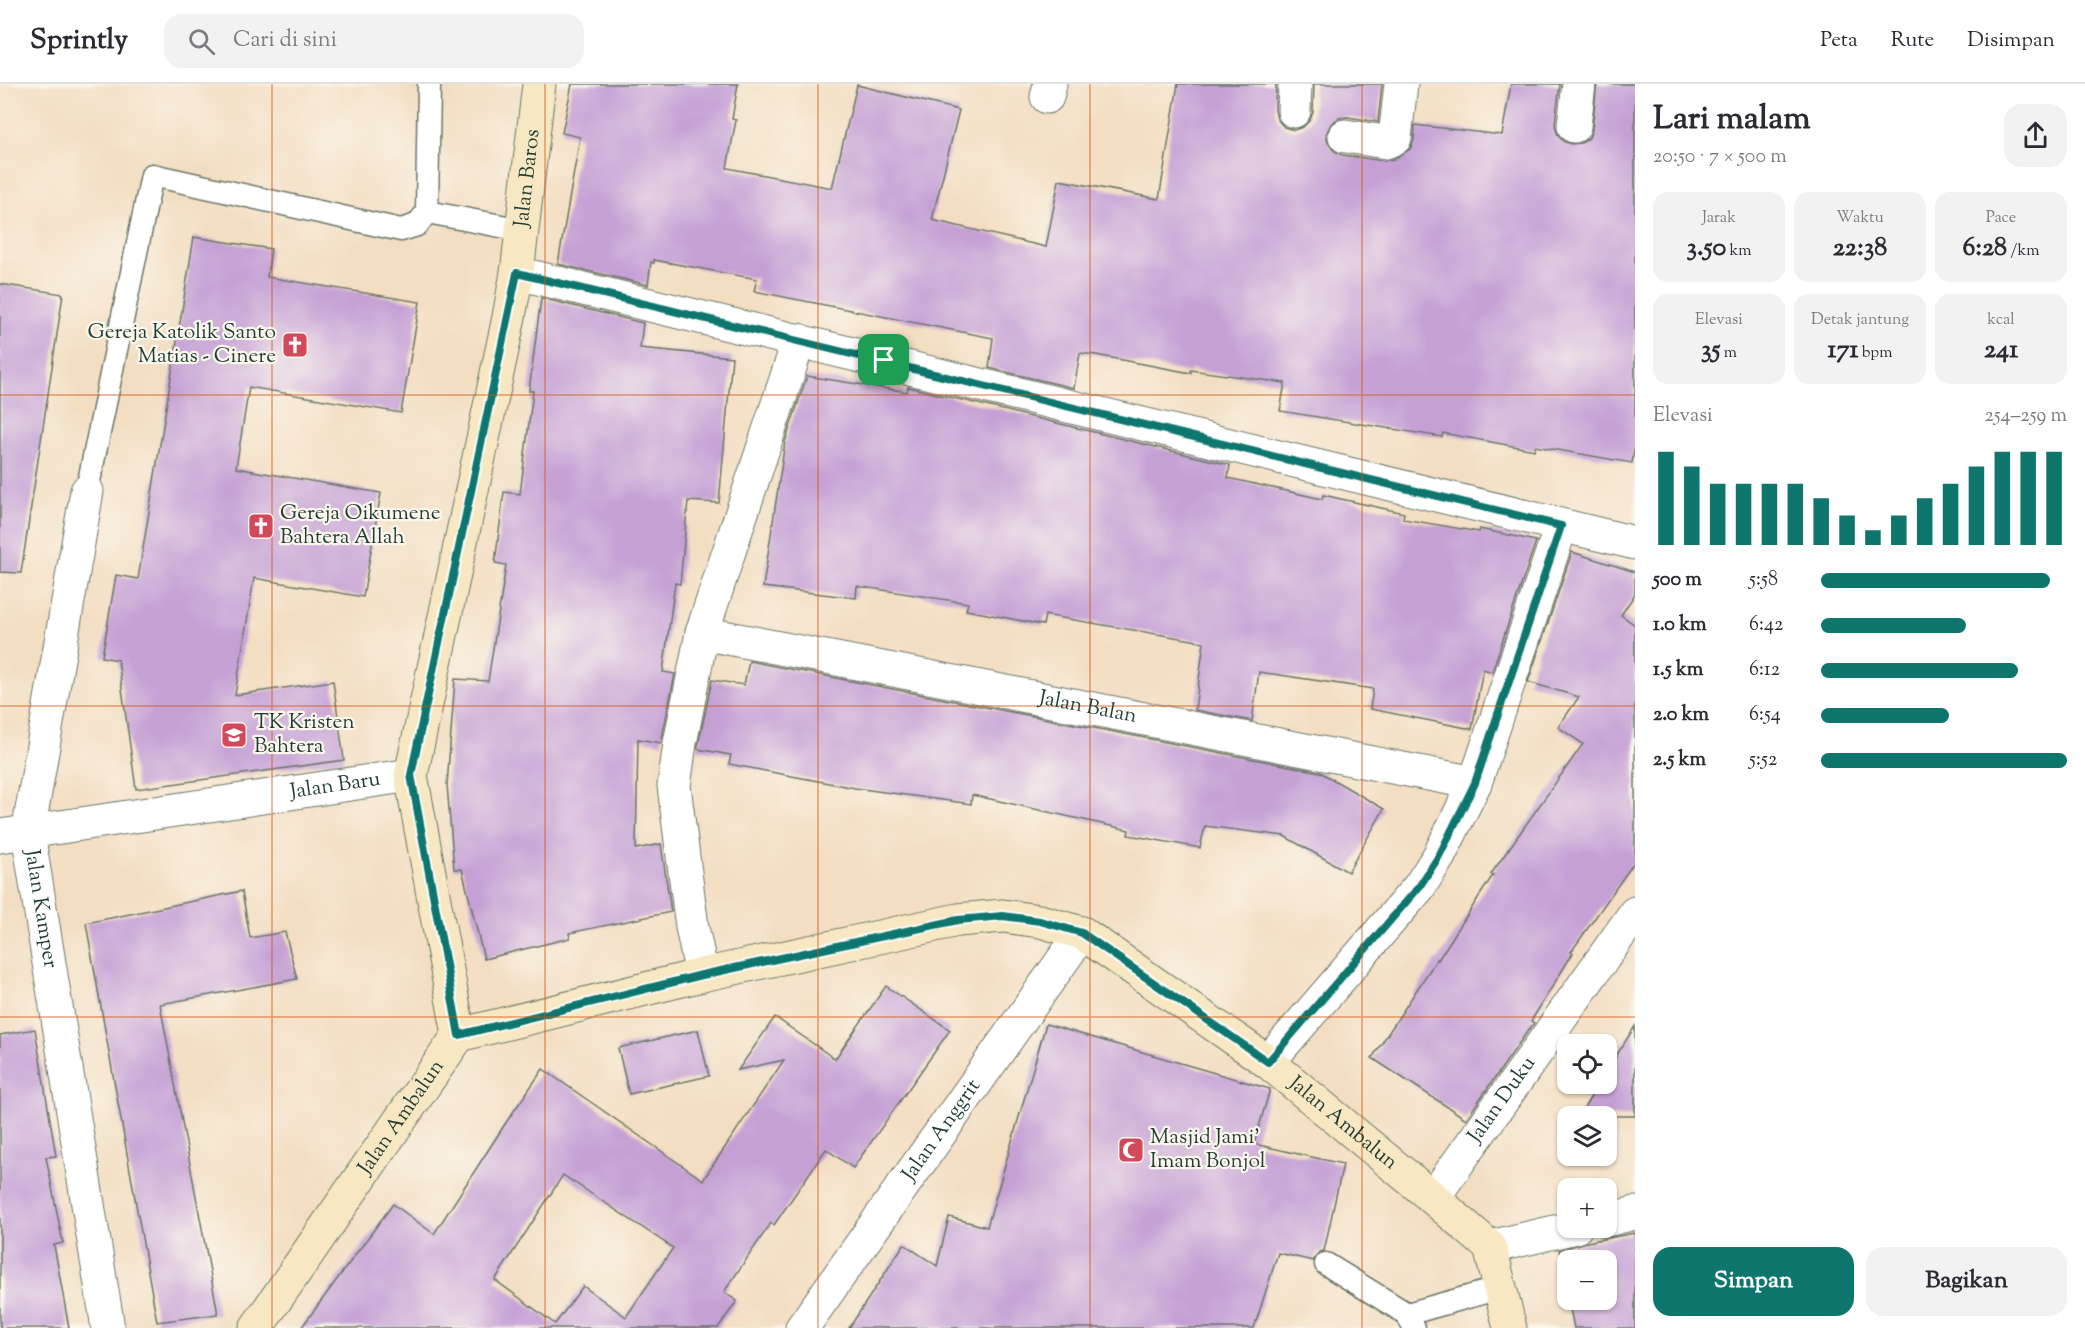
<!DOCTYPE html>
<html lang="id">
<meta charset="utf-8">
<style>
:root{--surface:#fff;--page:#f2f2f3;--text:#2b2b33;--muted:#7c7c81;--line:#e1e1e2;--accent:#0f766e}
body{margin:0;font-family:"Sorts Mill Goudy",serif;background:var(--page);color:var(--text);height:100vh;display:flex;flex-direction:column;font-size:22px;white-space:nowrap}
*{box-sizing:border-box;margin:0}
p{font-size:20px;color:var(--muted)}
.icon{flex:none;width:33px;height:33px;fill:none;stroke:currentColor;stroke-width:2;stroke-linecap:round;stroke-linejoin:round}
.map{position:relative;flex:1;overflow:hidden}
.drawer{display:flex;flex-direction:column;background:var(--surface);width:450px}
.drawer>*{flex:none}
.buttons{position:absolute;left:1557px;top:950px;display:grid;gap:12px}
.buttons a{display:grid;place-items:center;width:60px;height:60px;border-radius:12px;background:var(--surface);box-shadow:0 2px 4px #0004;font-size:30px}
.pin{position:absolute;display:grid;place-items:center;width:51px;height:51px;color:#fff;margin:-26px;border-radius:12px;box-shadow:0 3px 9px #0006}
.round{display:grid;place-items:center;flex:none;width:63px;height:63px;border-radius:18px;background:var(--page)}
.headline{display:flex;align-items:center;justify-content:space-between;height:102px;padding:0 18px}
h1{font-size:33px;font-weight:700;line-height:45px}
.stats{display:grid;grid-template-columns:repeat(3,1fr);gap:9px;height:102px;padding:6px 18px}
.stats div{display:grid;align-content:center;border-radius:15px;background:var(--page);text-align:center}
.stats b{font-size:26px;font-weight:700}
.stats small{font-size:16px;font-weight:400}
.stats p{font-size:16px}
.chart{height:168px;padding:12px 18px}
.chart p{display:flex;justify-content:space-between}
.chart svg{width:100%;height:108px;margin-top:6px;stroke:var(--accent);stroke-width:6}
.cta{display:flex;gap:12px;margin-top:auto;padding:12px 18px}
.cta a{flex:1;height:69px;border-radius:18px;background:var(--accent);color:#fff;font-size:24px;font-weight:700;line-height:69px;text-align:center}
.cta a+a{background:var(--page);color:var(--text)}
ul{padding:0 18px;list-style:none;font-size:20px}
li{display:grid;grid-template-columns:96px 72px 1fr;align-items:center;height:45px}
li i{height:15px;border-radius:8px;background:var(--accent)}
header{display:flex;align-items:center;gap:36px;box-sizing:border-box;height:84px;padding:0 30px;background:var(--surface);border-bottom:2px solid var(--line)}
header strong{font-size:28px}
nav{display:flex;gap:33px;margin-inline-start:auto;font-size:21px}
.search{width:420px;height:54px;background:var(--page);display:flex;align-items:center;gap:15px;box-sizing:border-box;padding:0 21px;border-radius:18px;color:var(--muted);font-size:22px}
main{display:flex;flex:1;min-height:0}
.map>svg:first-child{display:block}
</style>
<header>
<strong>Sprintly</strong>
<div class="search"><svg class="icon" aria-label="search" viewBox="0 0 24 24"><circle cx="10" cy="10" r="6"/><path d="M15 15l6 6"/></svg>Cari di sini</div>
<nav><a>Peta</a><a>Rute</a><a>Disimpan</a></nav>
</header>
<main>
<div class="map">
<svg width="1635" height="1244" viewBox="0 0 1635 1244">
<rect width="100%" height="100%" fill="#fbf7ec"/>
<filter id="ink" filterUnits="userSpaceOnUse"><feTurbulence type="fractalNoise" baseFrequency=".0167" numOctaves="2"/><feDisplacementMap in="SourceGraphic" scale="12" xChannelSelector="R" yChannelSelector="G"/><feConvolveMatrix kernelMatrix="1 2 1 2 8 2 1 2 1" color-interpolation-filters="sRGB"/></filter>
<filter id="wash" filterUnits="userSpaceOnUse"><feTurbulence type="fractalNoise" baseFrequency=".008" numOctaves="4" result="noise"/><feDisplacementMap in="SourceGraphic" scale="24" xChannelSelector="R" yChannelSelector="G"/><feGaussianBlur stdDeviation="1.35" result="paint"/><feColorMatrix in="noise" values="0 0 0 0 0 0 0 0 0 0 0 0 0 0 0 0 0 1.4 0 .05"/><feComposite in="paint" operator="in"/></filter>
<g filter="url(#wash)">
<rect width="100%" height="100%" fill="#f3dec2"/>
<g id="blocks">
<g fill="#c5a0d5" fill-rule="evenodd">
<path d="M572 0H738L732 35 736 36 727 84 832 104 857 1 959 26 932 136 1046 163 1059 96 1159 115 1178 0H1276L1275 26 1277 35 1284 43 1294 46 1303 43 1310 36 1313 28 1314 0H1382L1378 38 1348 33 1339 34 1331 40 1326 50 1328 59 1334 67 1342 71 1384 77 1394 75 1410 65 1414 56 1415 41 1502 51 1511 0H1560L1555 40 1557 49 1563 57 1571 60 1581 59 1589 54 1592 45 1597 0H1635V361L1632 379 1535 362 1534 366 1443 349 1442 353 1280 327 1285 299 1191 286V289L1096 271 1080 269 1074 304 989 284 993 254 754 207 757 195 654 176V179L651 178 648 201 558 180 580 53 562 49Z"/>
<path d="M194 153 271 165 267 193 420 218 401 329 249 303 236 384 381 409 363 513 254 494 235 611 333 597 344 676 136 705 118 576 102 573 116 491 138 495Z"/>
<path d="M0 200 63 210 21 489 0 488Z"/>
<path d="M541 214 643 239 640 264 732 273 719 419 688 417 680 500 675 499 663 588 675 590 661 659 638 655 636 765 661 760 671 828 569 849 570 854 484 875 462 785H454L447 701 455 595 488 597 506 481 495 479 504 408 520 410 533 307H529Z"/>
<path d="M807 292 907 308 908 303 1230 381 1228 394 1322 415 1323 411 1404 429 1403 435 1479 448 1480 445 1536 457 1492 588 1483 585 1472 645 1370 625 1373 605 1259 588 1252 637 1195 626 1204 558 1045 531 1043 541 966 526 968 519 857 502 856 514 763 503 785 358Z"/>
<path d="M1572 468 1635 488V510L1621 531 1635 541V777L1571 868 1573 869 1531 937 1534 939 1527 948 1466 1035 1372 974 1437 875 1438 876 1493 791 1491 790 1583 660 1558 643 1579 613 1528 598Z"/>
<path d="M749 577 1320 688 1384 725 1348 788 1284 752 1205 742 1200 764 1128 751 1129 746 972 711 971 720 855 704 729 680 731 671 698 665V662L712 596 744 601Z"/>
<path d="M242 807 250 854 285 848 297 895 160 920 218 1230 157 1238 86 839Z"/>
<path d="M886 902 950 946 853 1084 826 1065 774 1141 771 1139 724 1208 737 1217 718 1244H301L393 1120 434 1150 507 1037 543 985 703 1096 784 976 738 986 775 933 835 975ZM563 1091 673 1164 626 1233 583 1202 555 1240 495 1196Z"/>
<path d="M1046 940 1270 1005 1254 1060 1343 1080 1324 1167 1319 1168 1313 1177 1278 1169 1254 1244H849L904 1160 937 1182 949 1133 987 1143Z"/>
<path d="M1635 942V1032H1579L1599 999H1606V988Z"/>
<path d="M35 945 56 1072 46 1073 63 1159 54 1161 69 1244H0V951Z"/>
<path d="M698 946 709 992 629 1010 618 964Z"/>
<path d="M1635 1149V1244H1574L1568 1215H1606V1176H1568V1210L1559 1166 1587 1158Z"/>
</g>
</g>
</g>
<g filter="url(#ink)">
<use href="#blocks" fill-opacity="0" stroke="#697566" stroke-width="1.5"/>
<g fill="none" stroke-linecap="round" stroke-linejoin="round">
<defs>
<g id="lane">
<path d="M427 128 522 146"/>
<path d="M87 407 152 91 401 146 417 141 427 128 429 0"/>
<path d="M1326 1180 1407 1230 1414 1244"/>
<path d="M1407 1230 1500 1204"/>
</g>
<g id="street">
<path d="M1047 13 1050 0"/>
<path d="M1294 27 1295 0"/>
<path d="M1574 42 1579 0"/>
<path d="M1345 52 1386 58 1395 54 1401 0"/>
<path d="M517 189 1635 459"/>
<path id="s1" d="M87 407 28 749 108 1244"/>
<path id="s2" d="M702 549 1475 699"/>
<path id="s3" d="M0 752 411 691"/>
<path d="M702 891 692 843 674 702 680 659 702 549 799 256"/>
<path d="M1268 978 1419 803 1439 772 1475 699 1561 442"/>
<path id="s4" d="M1433 1114 1635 829"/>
<path d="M1606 1136 1635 1129"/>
<path d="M1490 1163 1576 1143"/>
<path id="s5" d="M802 1244 1082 849"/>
</g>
<g id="secondary">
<path id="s6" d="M459 951 411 691 508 238 517 189 539 0"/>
<path id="s7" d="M256 1244 459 951 702 891 958 836 1003 832 1040 837 1082 849 1268 978 1433 1114 1490 1163 1510 1244"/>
</g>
</defs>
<use href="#lane" stroke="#697566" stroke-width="25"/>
<use href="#street" stroke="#697566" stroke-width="35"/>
<use href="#secondary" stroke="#697566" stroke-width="35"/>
<use href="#lane" stroke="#fff" stroke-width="22"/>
<use href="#street" stroke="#fff" stroke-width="33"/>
<use href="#secondary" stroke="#f7e8c3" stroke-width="33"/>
</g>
</g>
<g fill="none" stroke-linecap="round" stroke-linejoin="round" filter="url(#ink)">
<defs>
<path id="route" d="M517 189 1561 442 1475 699 1439 772 1419 803 1268 978 1082 849 1040 837 1003 832 958 836 702 891 459 951 411 691Z"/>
</defs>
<use href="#route" stroke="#fff" stroke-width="12"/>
<use href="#route" stroke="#0f766e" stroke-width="8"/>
</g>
<path fill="none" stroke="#d45610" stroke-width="1.5" stroke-opacity="0.55" d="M272 0V1244M545 0V1244M818 0V1244M1090 0V1244M1362 0V1244M0 311H1635M0 622H1635M0 933H1635"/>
<defs>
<symbol id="church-square" viewBox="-11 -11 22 22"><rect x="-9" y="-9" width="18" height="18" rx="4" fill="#d1495b" stroke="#fbf7ec"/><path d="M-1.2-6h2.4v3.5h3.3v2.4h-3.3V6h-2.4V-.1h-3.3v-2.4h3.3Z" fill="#fff"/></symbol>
<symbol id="school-square" viewBox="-11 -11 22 22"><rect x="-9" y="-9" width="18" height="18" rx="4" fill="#d1495b" stroke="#fbf7ec"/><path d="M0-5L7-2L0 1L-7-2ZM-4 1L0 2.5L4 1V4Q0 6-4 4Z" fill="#fff"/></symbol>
<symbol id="mosque-square" viewBox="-11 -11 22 22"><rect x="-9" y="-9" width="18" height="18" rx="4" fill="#d1495b" stroke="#fbf7ec"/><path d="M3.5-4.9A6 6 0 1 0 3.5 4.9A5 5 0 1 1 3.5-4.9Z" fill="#fff"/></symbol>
</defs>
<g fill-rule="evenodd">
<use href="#church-square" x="280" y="246" width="30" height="30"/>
<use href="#church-square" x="246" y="427" width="30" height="30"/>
<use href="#school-square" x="219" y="636" width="30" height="30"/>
<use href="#mosque-square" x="1116" y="1051" width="30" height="30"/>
</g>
<g text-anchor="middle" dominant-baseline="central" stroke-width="4.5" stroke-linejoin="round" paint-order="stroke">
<g font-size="21" fill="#1f3d34" stroke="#fbf7ec">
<text stroke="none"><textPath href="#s6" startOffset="873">Jalan Baros</textPath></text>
<text stroke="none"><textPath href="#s2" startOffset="393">Jalan Balan</textPath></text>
<text stroke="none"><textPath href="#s3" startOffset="339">Jalan Baru</textPath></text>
<text stroke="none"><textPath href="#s1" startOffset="424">Jalan Kamper</textPath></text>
<text stroke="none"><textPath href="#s4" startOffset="120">Jalan Duku</textPath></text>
<text stroke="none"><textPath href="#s7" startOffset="256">Jalan Ambalun</textPath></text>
<text stroke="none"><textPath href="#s7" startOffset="1318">Jalan Ambalun</textPath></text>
<text stroke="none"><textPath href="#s5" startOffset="242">Jalan Anggrit</textPath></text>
</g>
<g font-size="21" fill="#1f3d34" stroke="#fbf7ec" text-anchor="start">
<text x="276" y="249" text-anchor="end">Gereja Katolik Santo<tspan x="276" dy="24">Matias - Cinere</tspan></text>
<text x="280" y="430">Gereja Oikumene<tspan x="280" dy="24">Bahtera Allah</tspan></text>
<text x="254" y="639">TK Kristen<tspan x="254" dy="24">Bahtera</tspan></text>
<text x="1150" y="1054">Masjid Jami'<tspan x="1150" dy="24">Imam Bonjol</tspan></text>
</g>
</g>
</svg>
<div class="buttons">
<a><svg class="icon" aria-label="locate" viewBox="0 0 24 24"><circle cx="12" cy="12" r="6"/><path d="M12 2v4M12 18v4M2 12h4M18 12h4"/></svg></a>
<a><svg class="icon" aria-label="layers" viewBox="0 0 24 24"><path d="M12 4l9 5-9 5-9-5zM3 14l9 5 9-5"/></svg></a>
<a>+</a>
<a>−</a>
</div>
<div class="pin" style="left:884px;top:276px;background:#1e9e55"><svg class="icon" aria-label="arrive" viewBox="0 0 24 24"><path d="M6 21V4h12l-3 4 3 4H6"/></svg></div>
</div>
<section class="drawer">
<div class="headline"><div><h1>Lari malam</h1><p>20:50 · 7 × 500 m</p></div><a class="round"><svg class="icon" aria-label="share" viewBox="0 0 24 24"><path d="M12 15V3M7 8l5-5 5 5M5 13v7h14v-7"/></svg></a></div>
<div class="stats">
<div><p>Jarak</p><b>3.50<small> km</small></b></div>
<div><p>Waktu</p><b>22:38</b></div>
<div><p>Pace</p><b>6:28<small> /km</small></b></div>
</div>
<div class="stats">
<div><p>Elevasi</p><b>35<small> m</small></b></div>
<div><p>Detak jantung</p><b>171<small> bpm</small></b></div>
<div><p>kcal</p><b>241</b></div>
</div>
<div class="chart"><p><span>Elevasi</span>254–259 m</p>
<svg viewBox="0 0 160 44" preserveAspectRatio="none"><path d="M5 44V6M15 44V12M25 44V19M35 44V19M45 44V19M55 44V19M65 44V25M75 44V32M85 44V38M95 44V32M105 44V25M115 44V19M125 44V12M135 44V6M145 44V6M155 44V6"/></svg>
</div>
<ul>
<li><b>500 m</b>5:58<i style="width:93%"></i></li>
<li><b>1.0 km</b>6:42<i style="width:59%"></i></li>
<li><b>1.5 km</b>6:12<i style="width:80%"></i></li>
<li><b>2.0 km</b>6:54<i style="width:52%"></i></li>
<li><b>2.5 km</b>5:52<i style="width:100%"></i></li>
</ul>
<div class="cta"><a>Simpan</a><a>Bagikan</a></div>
</section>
</main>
